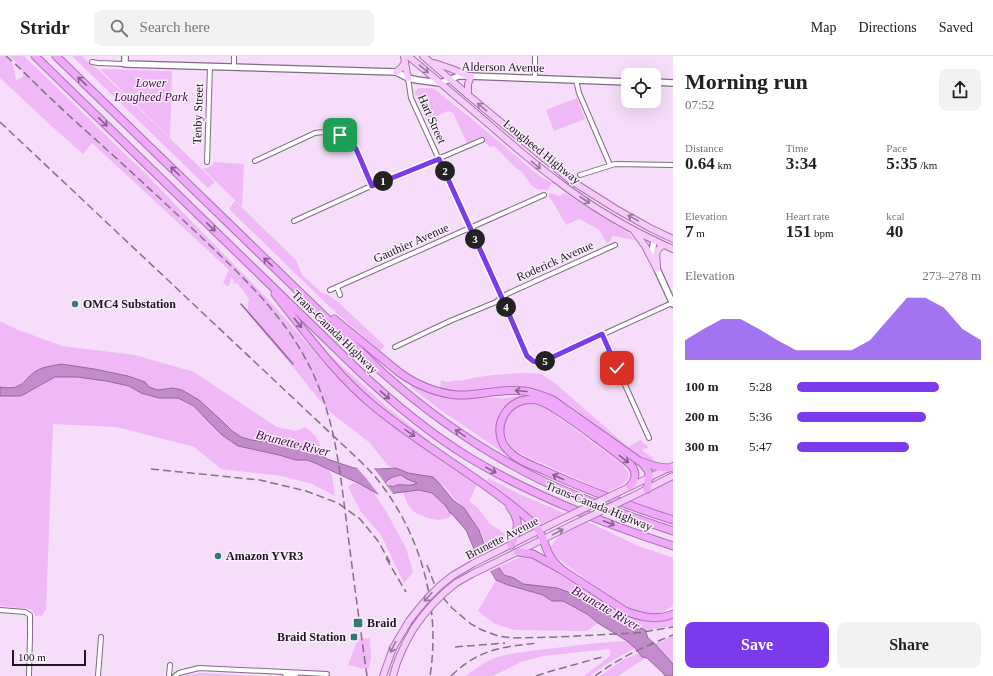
<!DOCTYPE html>
<meta charset="utf-8">
<style>
:root{--surface:#fff;--page:#f2f2f2;--text:#202124;--muted:#757577;--line:#e0e0e0;--accent:#7c3aed}
body{margin:0;font-family:"Times New Roman",serif;background:var(--page);color:var(--text);height:100vh;display:flex;flex-direction:column;font-size:15px;white-space:nowrap}
*{box-sizing:border-box;margin:0}
p{font-size:13px;color:var(--muted)}
.icon{flex:none;width:22px;height:22px;fill:none;stroke:currentColor;stroke-width:2;stroke-linecap:round;stroke-linejoin:round}
.map{position:relative;flex:1;overflow:hidden}
.sheet{display:flex;flex-direction:column;background:var(--surface);width:320px}
.sheet>*{flex:none}
.tools{position:absolute;left:621px;top:12px;display:grid;gap:8px}
.tools a{display:grid;place-items:center;width:40px;height:40px;border-radius:8px;background:var(--surface);box-shadow:0 4px 16px #0002;font-size:20px}
.scale{position:absolute;left:12px;bottom:10px;width:74px;box-sizing:border-box;padding-left:4px;border:2px solid #1d141e;border-top:0;font-size:11px;line-height:14px;white-space:nowrap;color:#1d141e;-webkit-text-stroke:3px #faf0fc;paint-order:stroke}
.pin{position:absolute;display:grid;place-items:center;width:34px;height:34px;color:#fff;margin:-17px;border-radius:8px;box-shadow:0 2px 6px #0006}
.km{position:absolute;width:20px;height:20px;margin:-10px;border-radius:50%;background:#222;color:#fff;font-size:11px;line-height:20px;text-align:center}
.round{display:grid;place-items:center;flex:none;width:42px;height:42px;border-radius:8px;background:var(--page)}
.summary{display:flex;align-items:center;justify-content:space-between;height:68px;padding:0 12px}
h1{font-size:22px;font-weight:700;line-height:30px}
.figures{display:grid;grid-template-columns:repeat(3,1fr);gap:6px;height:68px;padding:4px 12px}
.figures div{display:grid;align-content:center}
.figures b{font-size:17px;font-weight:700}
.figures small{font-size:11px;font-weight:400}
.figures p{font-size:11px}
.chart{height:112px;padding:8px 12px}
.chart p{display:flex;justify-content:space-between}
.chart svg{width:100%;height:72px;margin-top:4px;fill:var(--accent);opacity:.7}
.action{display:flex;gap:8px;margin-top:auto;padding:8px 12px}
.action a{flex:1;height:46px;border-radius:8px;background:var(--accent);color:#fff;font-size:16px;font-weight:700;line-height:46px;text-align:center}
.action a+a{background:var(--page);color:var(--text)}
ul{padding:0 12px;list-style:none;font-size:13px}
li{display:grid;grid-template-columns:64px 48px 1fr;align-items:center;height:30px}
li i{height:10px;border-radius:5px;background:var(--accent)}
header{display:flex;align-items:center;gap:24px;box-sizing:border-box;height:56px;padding:0 20px;background:var(--surface);border-bottom:1px solid var(--line)}
header strong{font-size:19px}
nav{display:flex;gap:22px;margin-inline-start:auto;font-size:14px}
.search{width:280px;height:36px;background:var(--page);display:flex;align-items:center;gap:10px;box-sizing:border-box;padding:0 14px;border-radius:8px;color:var(--muted);font-size:15px}
main{display:flex;flex:1;min-height:0}
.map>svg:first-child{display:block}
</style>
<header>
<strong>Stridr</strong>
<div class="search"><svg class="icon" aria-label="search" viewBox="0 0 24 24"><circle cx="10" cy="10" r="6"/><path d="M15 15l6 6"/></svg>Search here</div>
<nav><a>Map</a><a>Directions</a><a>Saved</a></nav>
</header>
<main>
<div class="map">
<svg width="673" height="620" viewBox="0 0 673 620">
<rect width="100%" height="100%" fill="#f6ddfa"/>
<g fill="#f0b8f7">
<path d="M0 0H7C14 7 15 15 16 24L23 21C24 13 16 6 10 0H24L151 123 198 172 260 235 345 329 370 353 477 429 469 445 478 452 489 467 505 478C502 486 494 489 486 488L480 474 464 452 454 442 446 432 433 421 409 417 396 412 388 410 370 387 331 357 312 335 297 316 247 256 249 243 237 227 233 228 234 223 231 221 229 230H227L223 227 229 214 92 87 83 98 46 65 0 22Z"/>
<path d="M72 0H82L91 9 98 13 103 18 215 126 208 132Z"/>
<path d="M100 13 172 15 170 82Z"/>
<path d="M419 32H432L436 34 502 88 538 119 552 127 547 135 544 133 538 134 531 129 522 116 515 111 494 90 491 91C486 89 484 83 480 81L467 87 453 57 448 55 430 63H426L415 38V35Z"/>
<path d="M577 42 585 63 554 75 546 54Z"/>
<path d="M214 106 244 108 242 151 203 113V112C208 113 212 111 214 106Z"/>
<path d="M551 137 559 140 565 137 627 176 635 184 613 180 612 181C611 184 610 188 606 186L600 174 579 163 566 169 554 148 549 141V138Z"/>
<path d="M235 145 296 204 302 219 322 237 326 238 337 245 385 290 380 295 331 252 229 153Z"/>
<path d="M0 265 16 273 62 290 135 299 194 316 277 371 296 375 305 371 315 379 327 403 315 394 293 388V391L284 390 280 387 251 384 241 381 231 374 222 365 173 332 158 334 149 331 128 320 94 313 61 308 32 317 24 326 18 331 9 333 0 331Z"/>
<path d="M331 300 389 353 430 385 429 387C392 363 358 336 330 301Z"/>
<path d="M526 317 541 318 556 328 628 391 641 384 643 387 648 390V392L642 393 643 395 653 402V405C640 401 629 394 619 386 596 370 571 347 545 336 518 325 492 335 464 335 456 335 448 334 440 332L441 324 447 326 459 324 461 325C482 319 504 318 526 317Z"/>
<path d="M55 321H77L106 325 129 330 141 337 159 342H178L194 350 208 365 222 379 279 399 296 404H307L327 412 332 420 335 440 312 428 282 420 221 413 194 391 117 371 53 368 46 554 44 555 43 559 41 560 40 559 35 561V558L30 553 0 550V340H21Z"/>
<path d="M412 329C422 334 433 339 444 340 463 343 483 341 503 342 510 342 517 339 524 340L512 345 503 353 499 359 496 374 497 379 499 386 519 405 572 431 546 419 507 399 439 353 411 331Z"/>
<path d="M529 348 540 350 550 355 619 406C622 409 626 412 628 416 632 427 614 433 607 436L523 399C516 395 510 391 507 384 497 366 511 350 529 348Z"/>
<path d="M401 419 407 423 417 427 414 429 405 430 398 429 392 431 386 429 385 427C388 422 396 420 401 419Z"/>
<path d="M488 422 519 438 564 457 541 470 538 467 537 468 529 458 514 447 487 424Z"/>
<path d="M673 425V460L630 445Z"/>
<path d="M353 427 370 431 387 457 406 492 413 516 404 527 381 479 361 456 348 431Z"/>
<path d="M419 434 432 437 445 449 449 457 452 458C451 459 449 462 447 462 438 467 418 460 411 453 407 448 405 441 403 436Z"/>
<path d="M588 466 636 489 673 502V550C668 553 662 557 656 558 631 561 610 541 591 527 579 518 567 510 556 501L550 492 558 481 576 471Z"/>
<path d="M525 501H529L536 504 629 560C644 566 657 567 673 562V570L645 574 599 555 568 536 557 532 523 528 514 522 504 519 499 511 518 502Z"/>
<path d="M496 524 508 529 543 539 552 545H563L587 558 598 567 587 575 515 574 495 568 478 555Z"/>
<path d="M673 580V608L655 588Z"/>
<path d="M370 582 371 601 369 613 364 612 361 613 357 611 348 609 358 583Z"/>
<path d="M627 585 635 592 605 609 590 620H584L610 600V593L543 600 521 606 493 620H466C474 614 483 607 492 603 507 597 530 595 547 593 573 590 600 586 627 585Z"/>
<path d="M639 597 644 603 618 620H600L623 604Z"/>
<path d="M201 617 257 620H184L194 618Z"/>
</g>
<path fill="#c48bcc" stroke="#926798" fill-rule="evenodd" d="M61 308 94 313 128 320 145 326 149 331 158 334 173 332 182 334 199 344 222 365 231 374 241 381 251 384 280 387 284 390 293 391 292 388 315 394 327 403 354 412 378 413 396 412 408 417 433 421 440 428 453 444 464 452 479 474 486 493 504 519 514 522 523 528 557 532 568 536 599 555 645 574 648 582 655 588 673 608V620H665L663 617 647 602 642 601 635 592 627 585 598 567 587 558 563 545H552L543 539 508 529 496 524 492 517 475 495 466 474 452 458 450 457 445 449 432 437 419 434 395 437 389 439 378 438 360 428 315 407 307 404H296L279 399 238 390 222 379 208 365 194 350 178 342H159L141 337 129 330 106 325 77 321H55L21 340H0V331C11 333 19 332 26 324 28 322 30 319 33 317 41 311 51 310 61 308ZM401 419 407 423 417 427C410 431 404 428 397 429 394 430 395 431 391 430 387 430 388 430 385 427 388 422 396 420 401 419Z"/>
<g fill="#f6ddfa">
<path d="M355 410 373 411 394 439 389 441 380 440 366 422Z"/>
<path d="M489 493 501 510 489 516 476 500Z"/>
</g>
<g fill="none" stroke-linecap="round" stroke-linejoin="round">
<path stroke="#926798" stroke-width="1.5" d="M241 248 293 308"/>
<defs>
<g id="street">
<path d="M92 6 98 7 125 8"/>
<path d="M234 11V0"/>
<path d="M408 22 411 42 502 242 527 300 533 305 540 307 672 247"/>
<path d="M535 22V0"/>
<path d="M576 24 579 37 610 109"/>
<path d="M255 105 315 77C325 75 339 77 348 83 358 91 367 118 371 130"/>
<path d="M207 106 210 10"/>
<path d="M580 119 615 108 673 109"/>
<path d="M294 165 371 130 433 105 482 84"/>
<path d="M337 231 340 239"/>
<path d="M330 234 544 139"/>
<path d="M602 278 649 382"/>
<path d="M395 291 450 265 496 246 507 238 615 189"/>
<path d="M0 554 25 556 30 559V580L29 620"/>
<path d="M285 618 296 620"/>
<path d="M98 620 101 581"/>
<path d="M169 620 170 609"/>
<path d="M175 620 179 617 199 612 327 618"/>
</g>
<g id="secondary">
<path d="M125 0V8L396 16 408 22 417 24 440 27 459 20H468L628 26"/>
<path d="M654 26 673 27"/>
<path d="M654 184 652 197 657 213 673 248"/>
</g>
<g id="primary">
<path d="M404 0 405 7 408 22"/>
<path d="M408 0C436 23 464 47 492 71 513 89 533 107 555 123 591 151 632 175 673 193"/>
<path d="M423 0 468 39 570 124 616 153 650 172 673 183"/>
<path d="M434 7 452 13 468 20"/>
<path d="M396 16 400 13 405 7"/>
<path d="M468 39V28L471 20"/>
<path d="M634 175 645 190 657 213"/>
<path d="M657 211C657 199 653 197 663 189"/>
<path d="M621 435 673 410"/>
<path d="M633 440 673 420"/>
<path d="M452 520 474 507 560 464"/>
<path d="M456 527 472 518 572 469"/>
<path d="M383 620 393 592 409 565"/>
<path d="M393 620C397 603 405 587 414 572"/>
</g>
<g id="highway">
<path d="M35 0 358 314C393 347 429 377 470 402 533 440 603 467 673 490"/>
<path d="M56 0 382 316C429 358 482 395 539 423 582 444 628 460 673 475"/>
<path d="M275 238C306 277 336 319 375 351 426 393 485 424 534 468 543 477 544 490 550 500 553 506 558 510 562 514"/>
<path d="M334 263 400 317C417 329 436 337 457 339 479 340 501 332 524 335 534 336 543 340 553 344L642 407C652 418 649 420 647 433"/>
<path d="M643 406C652 410 660 412 670 412"/>
<path d="M630 430C636 423 637 417 631 409 615 395 597 383 580 370 568 362 549 346 536 344 522 342 509 348 503 361 498 370 499 384 506 392 515 404 532 409 545 415 587 434 629 450 673 464"/>
<path d="M510 451C521 465 518 474 511 489"/>
<path d="M518 496 533 498 562 514 625 555C641 561 657 565 673 558"/>
</g>
</defs>
<use href="#street" stroke="#826b85" stroke-width="6"/>
<use href="#secondary" stroke="#826b85" stroke-width="8"/>
<use href="#primary" stroke="#a674ad" stroke-width="8"/>
<use href="#highway" stroke="#a674ad" stroke-width="9"/>
<use href="#street" stroke="#fff" stroke-width="4"/>
<use href="#secondary" stroke="#fff" stroke-width="5.5"/>
<use href="#primary" stroke="#f6cbfc" stroke-width="6"/>
<use href="#highway" stroke="#f0a8fa" stroke-width="7"/>
<g stroke="#827284" stroke-width="1.5" stroke-dasharray="8 4" stroke-linecap="butt">
<path d="M6 0C24 15 40 33 58 49 73 64 90 78 105 92 136 120 167 149 197 177 247 225 297 270 321 337 337 380 341 425 347 470 353 520 360 570 367 620"/>
<path d="M0 66 343 389C355 400 367 411 377 423 421 478 441 551 430 620"/>
<path d="M151 413 260 424 306 435 338 447 360 463 378 485 390 506"/>
<path d="M386 502 406 536"/>
<path d="M427 509 434 527 445 544 452 552 471 568 482 574 498 580 513 582 558 581 635 577 649 575 673 571"/>
<path d="M455 591 505 587"/>
<path d="M451 620C479 593 501 591 538 587"/>
<path d="M536 620 548 616 602 601"/>
<path d="M595 620C619 602 645 590 673 579"/>
</g>
<defs>
<g id="primary-bridge">
<path d="M560 464 621 435"/>
<path d="M572 469 633 440"/>
<path d="M409 565C423 547 433 534 452 520"/>
<path d="M414 572C426 554 439 540 456 527"/>
</g>
</defs>
<use href="#primary-bridge" stroke="#a674ad" stroke-width="8" stroke-linecap="butt"/>
<use href="#primary-bridge" stroke="#f6cbfc" stroke-width="6"/>
</g>
<defs><path id="oneway-shaft" d="M-6 0H5M1.5-3L5.5 0L1.5 3" fill="none" stroke-width="1.6" stroke-linecap="round" stroke-linejoin="round"/></defs>
<g stroke="#947998">
<use href="#oneway-shaft" transform="translate(424 13) rotate(40)"/>
<use href="#oneway-shaft" transform="translate(482 51) rotate(-140)"/>
<use href="#oneway-shaft" transform="translate(536 109) rotate(38)"/>
<use href="#oneway-shaft" transform="translate(585 144) rotate(33)"/>
<use href="#oneway-shaft" transform="translate(633 162) rotate(-151)"/>
<use href="#oneway-shaft" transform="translate(558 476) rotate(-26)"/>
<use href="#oneway-shaft" transform="translate(428 541) rotate(132)"/>
<use href="#oneway-shaft" transform="translate(393 591) rotate(116)"/>
</g>
<g stroke="#865e8c">
<use href="#oneway-shaft" transform="translate(82 25) rotate(-136)"/>
<use href="#oneway-shaft" transform="translate(103 66) rotate(44)"/>
<use href="#oneway-shaft" transform="translate(175 115) rotate(-136)"/>
<use href="#oneway-shaft" transform="translate(211 171) rotate(44)"/>
<use href="#oneway-shaft" transform="translate(268 206) rotate(-136)"/>
<use href="#oneway-shaft" transform="translate(298 267) rotate(51)"/>
<use href="#oneway-shaft" transform="translate(521 335) rotate(-175)"/>
<use href="#oneway-shaft" transform="translate(385 339) rotate(41)"/>
<use href="#oneway-shaft" transform="translate(410 377) rotate(35)"/>
<use href="#oneway-shaft" transform="translate(460 377) rotate(-146)"/>
<use href="#oneway-shaft" transform="translate(624 403) rotate(38)"/>
<use href="#oneway-shaft" transform="translate(491 414) rotate(28)"/>
<use href="#oneway-shaft" transform="translate(558 421) rotate(-156)"/>
<use href="#oneway-shaft" transform="translate(609 467) rotate(21)"/>
</g>
<g fill="none" stroke-linecap="round" stroke-linejoin="round">
<defs>
<path id="route" d="M340 79 349 84 356 93 372 130 439 103 502 242 527 300 533 305 540 307 602 278 617 312"/>
</defs>
<use href="#route" stroke="#fff" stroke-width="8"/>
<use href="#route" stroke="#7c3aed" stroke-width="5"/>
</g>
<g fill="#337b74" stroke="#faf0fc" stroke-width="1.5">
<circle cx="75" cy="248" r="4"/>
<circle cx="218" cy="500" r="4"/>
<rect x="353" y="562" width="10" height="10" rx="2"/>
<rect x="350" y="577" width="8" height="8" rx="2"/>
</g>
<g text-anchor="middle" dominant-baseline="central" stroke-width="3" stroke-linejoin="round" paint-order="stroke">
<g font-size="12" fill="#1d141e" stroke="#faf0fc">
<text transform="translate(503 11) rotate(1)">Alderson Avenue</text>
<text transform="translate(198 58) rotate(-88)">Tenby Street</text>
<text transform="translate(432 63) rotate(66)">Hart Street</text>
<text transform="translate(542 96) rotate(39)">Lougheed Highway</text>
<text transform="translate(411 187) rotate(-24)">Gauthier Avenue</text>
<text transform="translate(555 205) rotate(-24)">Roderick Avenue</text>
<text transform="translate(335 276) rotate(44)">Trans-Canada Highway</text>
<text transform="translate(599 450) rotate(22)">Trans-Canada Highway</text>
<text transform="translate(502 482) rotate(-27)">Brunette Avenue</text>
</g>
<g font-size="12" font-style="italic" fill="#4a0053" stroke="#faf0fc">
<text x="151" y="27">Lower<tspan x="151" dy="14">Lougheed Park</tspan></text>
</g>
<g font-size="12" font-weight="bold" fill="#1d141e" stroke="#faf0fc" text-anchor="start">
<text x="83" y="248">OMC4 Substation</text>
<text x="226" y="500">Amazon YVR3</text>
<text x="367" y="567">Braid</text>
<text x="346" y="581" text-anchor="end">Braid Station</text>
</g>
<g font-size="13" font-style="italic" fill="#4c0156" stroke="#faf0fc">
<text transform="translate(293 387) rotate(14)">Brunette River</text>
<text transform="translate(606 552) rotate(30)">Brunette River</text>
</g>
</g>
</svg>
<div class="tools">
<a><svg class="icon" aria-label="locate" viewBox="0 0 24 24"><circle cx="12" cy="12" r="6"/><path d="M12 2v4M12 18v4M2 12h4M18 12h4"/></svg></a>
</div>
<div class="scale">100 m</div>
<div class="pin" style="left:340px;top:79px;background:#1e9e55"><svg class="icon" aria-label="arrive" viewBox="0 0 24 24"><path d="M6 21V4h12l-3 4 3 4H6"/></svg></div>
<div class="pin" style="left:617px;top:312px;background:#d93025"><svg class="icon" aria-label="check" viewBox="0 0 24 24"><path d="M5 12l5 5 9-10"/></svg></div>
<b class="km" style="left:383px;top:125px">1</b>
<b class="km" style="left:445px;top:115px">2</b>
<b class="km" style="left:475px;top:183px">3</b>
<b class="km" style="left:506px;top:251px">4</b>
<b class="km" style="left:545px;top:305px">5</b>
</div>
<section class="sheet">
<div class="summary"><div><h1>Morning run</h1><p>07:52</p></div><a class="round"><svg class="icon" aria-label="share" viewBox="0 0 24 24"><path d="M12 15V3M7 8l5-5 5 5M5 13v7h14v-7"/></svg></a></div>
<div class="figures">
<div><p>Distance</p><b>0.64<small> km</small></b></div>
<div><p>Time</p><b>3:34</b></div>
<div><p>Pace</p><b>5:35<small> /km</small></b></div>
</div>
<div class="figures">
<div><p>Elevation</p><b>7<small> m</small></b></div>
<div><p>Heart rate</p><b>151<small> bpm</small></b></div>
<div><p>kcal</p><b>40</b></div>
</div>
<div class="chart"><p><span>Elevation</span>273–278 m</p>
<svg viewBox="0 0 160 44" preserveAspectRatio="none"><path d="M0 44V32L10 25L20 19L30 19L40 25L50 32L60 38L70 38L80 38L90 38L100 32L110 19L120 6L130 6L140 12L150 25L160 32V44z"/></svg>
</div>
<ul>
<li><b>100 m</b>5:28<i style="width:77%"></i></li>
<li><b>200 m</b>5:36<i style="width:70%"></i></li>
<li><b>300 m</b>5:47<i style="width:61%"></i></li>
</ul>
<div class="action"><a>Save</a><a>Share</a></div>
</section>
</main>
